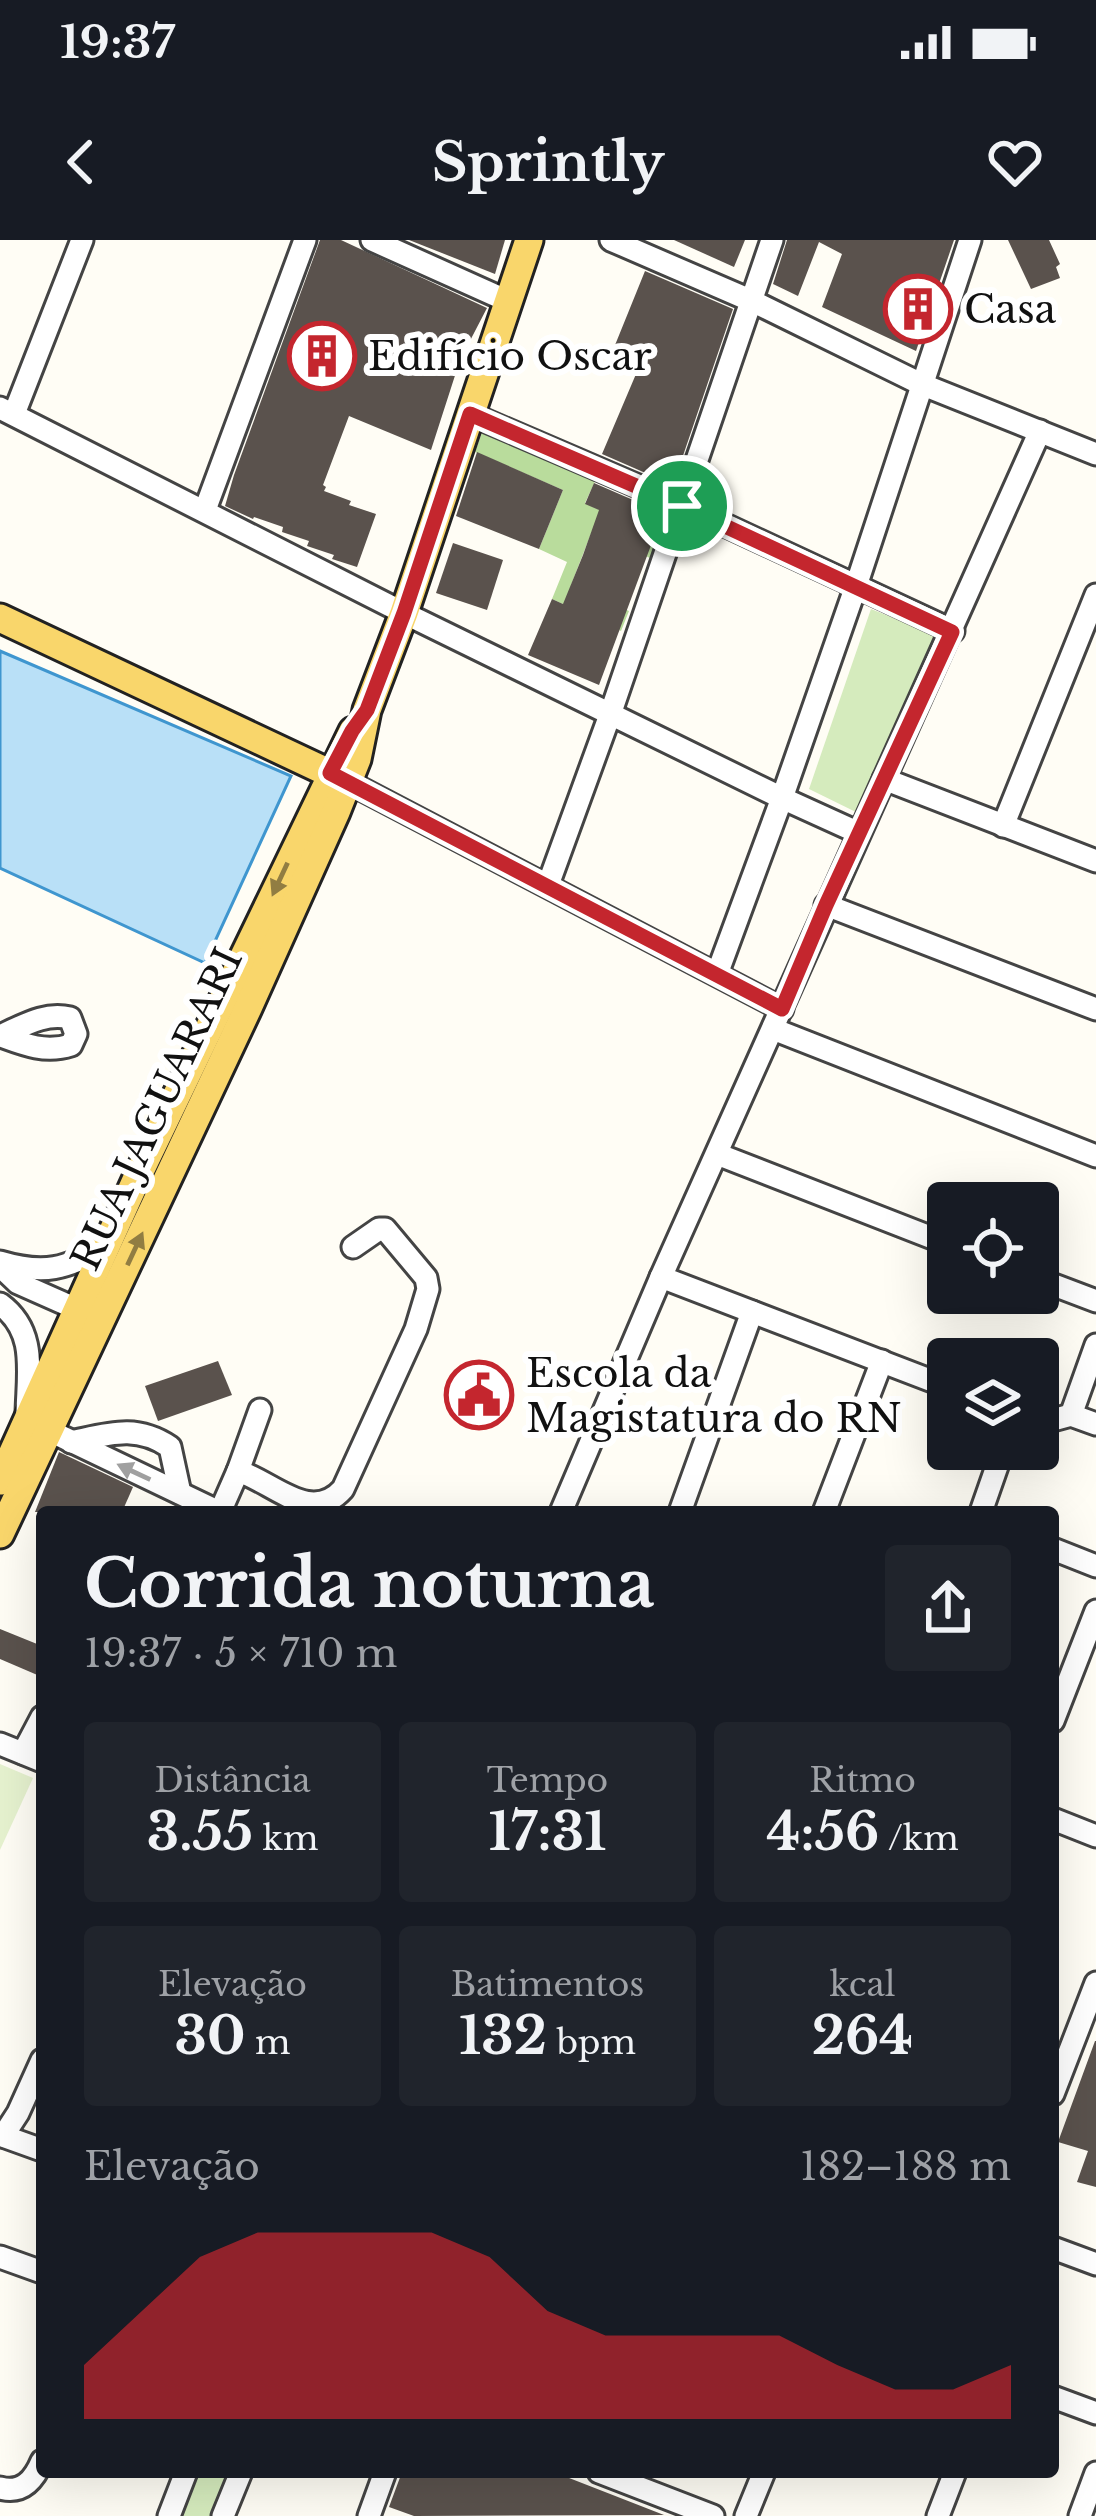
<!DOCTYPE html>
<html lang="pt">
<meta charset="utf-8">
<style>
:root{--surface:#171b24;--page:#20242c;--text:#f1f3f6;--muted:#9ea1a6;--accent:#c4262e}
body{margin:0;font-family:"Libre Baskerville",serif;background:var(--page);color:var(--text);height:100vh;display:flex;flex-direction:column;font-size:45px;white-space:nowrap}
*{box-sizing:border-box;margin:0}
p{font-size:39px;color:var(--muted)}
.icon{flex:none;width:66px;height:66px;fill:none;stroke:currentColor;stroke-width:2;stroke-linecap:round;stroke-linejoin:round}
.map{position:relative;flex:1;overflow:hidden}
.panel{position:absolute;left:36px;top:1266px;width:1023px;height:972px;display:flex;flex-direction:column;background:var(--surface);border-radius:12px;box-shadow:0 12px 48px #0002}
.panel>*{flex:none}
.fabs{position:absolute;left:927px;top:942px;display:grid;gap:24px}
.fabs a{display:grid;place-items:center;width:132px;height:132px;border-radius:12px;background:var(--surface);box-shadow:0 12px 48px #0002;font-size:60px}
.pin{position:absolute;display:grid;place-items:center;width:102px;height:102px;color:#fff;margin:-51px;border:6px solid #fff;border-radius:50%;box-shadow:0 3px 12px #0007}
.round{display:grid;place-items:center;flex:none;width:126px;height:126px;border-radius:12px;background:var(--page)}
.summary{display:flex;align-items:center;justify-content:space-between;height:204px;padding:0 48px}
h1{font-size:66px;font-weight:700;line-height:90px}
.figures{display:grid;grid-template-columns:repeat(3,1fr);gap:18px;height:204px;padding:12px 48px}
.figures div{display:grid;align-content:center;border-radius:12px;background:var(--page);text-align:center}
.figures b{font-size:51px;font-weight:700}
.figures small{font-size:33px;font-weight:400}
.figures p{font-size:33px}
.chart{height:336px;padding:24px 48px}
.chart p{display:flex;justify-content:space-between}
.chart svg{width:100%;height:216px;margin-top:12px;fill:var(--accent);opacity:.7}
.status{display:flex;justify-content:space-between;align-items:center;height:84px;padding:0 60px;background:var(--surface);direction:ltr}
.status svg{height:33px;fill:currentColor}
header{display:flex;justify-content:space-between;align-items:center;height:156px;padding:0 48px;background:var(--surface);font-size:54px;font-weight:700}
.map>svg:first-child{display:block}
</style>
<div class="status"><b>19:37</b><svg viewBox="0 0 49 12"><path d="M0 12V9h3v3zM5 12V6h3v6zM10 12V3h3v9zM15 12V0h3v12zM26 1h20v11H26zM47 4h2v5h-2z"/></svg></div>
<header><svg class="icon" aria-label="back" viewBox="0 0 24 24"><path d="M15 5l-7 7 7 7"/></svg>Sprintly<svg class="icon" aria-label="heart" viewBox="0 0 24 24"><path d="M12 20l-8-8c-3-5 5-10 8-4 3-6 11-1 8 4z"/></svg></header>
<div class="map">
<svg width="1096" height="2276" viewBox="0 0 1096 2276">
<rect width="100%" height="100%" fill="#fffdf5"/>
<g fill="#d5ebbd">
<path d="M871 369 944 398 864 576 809 549Z"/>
<path d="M196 2232H227L211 2276H178Z"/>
</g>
<path fill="#b9dc9c" d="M484 187 669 261 666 270 597 237 585 263 658 297 650 318 592 291 571 345 629 371 621 391 552 359 567 322 539 309 563 250 475 212Z"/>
<path fill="#e6f2cf" d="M0 1524 33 1538 0 1610Z"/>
<path fill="#b9e0f7" stroke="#3f96cf" stroke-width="3" d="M0 411 291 536 205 723 0 628Z"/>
<g fill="#5a524d">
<path d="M320 0H341L487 68 460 120 431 210 349 176 323 245 326 247 324 251 351 261 349 265 376 274 357 327 332 319 334 315 307 306 309 301 282 292 283 287 254 277 253 279 225 266 234 235Z"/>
<path d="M409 0H505L495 34Z"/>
<path d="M674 0H745L734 27Z"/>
<path d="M787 0H954L916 111 822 67 842 14 819 2 798 56 773 44Z"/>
<path d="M1008 0H1049L1060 24 1056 27 1060 38 1031 49Z"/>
<path d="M645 31 733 69 673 245 602 214 639 127 611 115Z"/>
<path d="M477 212 563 250 539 309 456 276Z"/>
<path d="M594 243 663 273 599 445 528 415 552 359 563 364 583 315 599 270 585 264Z"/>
<path d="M453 303 503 320 487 370 436 353Z"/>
<path d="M218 1121 232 1155 158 1181 145 1146Z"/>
<path d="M59 1212 133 1247 122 1272H35Z"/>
<path d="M0 1389 42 1406V1437L0 1419Z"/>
<path d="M1095 1801H1096V1947L1077 1942 1088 1911 1058 1902Z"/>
<path d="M402 2232H565L564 2236 664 2275 414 2276 389 2267Z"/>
</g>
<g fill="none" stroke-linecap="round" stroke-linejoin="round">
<defs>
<g id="minor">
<path d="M372 0 510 62"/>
<path d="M611 0 752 61 921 144 1096 214"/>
<path d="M0 168 404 373 782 558 859 593"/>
<path d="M14 174 82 0"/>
<path d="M470 174 682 265 953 391"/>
<path d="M205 270 305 0"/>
<path d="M884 539 1096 621"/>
<path d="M348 542 782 769"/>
<path d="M1003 586 1096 355"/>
<path d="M548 645 611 472 772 0"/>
<path d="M826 665 1096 769"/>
<path d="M717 734 782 558 856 346 970 0"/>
<path d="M773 789 1096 916"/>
<path d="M0 796C23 786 44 772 70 778L76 794 71 805C46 813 25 805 1 796"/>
<path d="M717 914 948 1004"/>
<path d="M0 1022C44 1035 66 1029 105 1007"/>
<path d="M0 1026 18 1043 88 1074"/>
<path d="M661 1037 948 1147"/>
<path d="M1038 1039 1096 1061"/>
<path d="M0 1064C37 1091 28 1131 27 1173"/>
<path d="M1071 1175 1096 1105"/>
<path d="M1038 1178 1049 1181 1071 1175 1096 1184"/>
<path d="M50 1191 219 1272"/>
<path d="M71 1202C109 1194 136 1184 170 1207L180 1253"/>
<path d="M238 1231 260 1170"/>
<path d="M220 1272 238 1231C273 1242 311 1285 343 1249L416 1089 428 1049 426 1038 385 989H379L353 1007"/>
<path d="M561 1272 661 1037 1040 191"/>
<path d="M680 1272 752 1072"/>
<path d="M824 1272 882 1121"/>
<path d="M981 1272 1003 1209"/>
<path d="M1053 1309 1096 1326"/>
<path d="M1053 1481 1096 1371"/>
<path d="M0 1504 42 1521"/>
<path d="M23 1513 42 1477"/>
<path d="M1053 1579 1096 1596"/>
<path d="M1053 1854 1096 1743"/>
<path d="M0 1895 42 1910"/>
<path d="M3 1896 18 1873 42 1820"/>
<path d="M1053 2008 1096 2024"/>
<path d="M0 2017 42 2032"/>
<path d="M1053 2157 1096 2173"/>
<path d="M599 2232 713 2276"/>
<path d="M0 2248C22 2254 34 2240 42 2221"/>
<path d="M169 2276 186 2232"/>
<path d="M223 2276 241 2232"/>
<path d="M369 2276 385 2232"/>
<path d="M746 2276 764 2232"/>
<path d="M938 2276 955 2232"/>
<path d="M1080 2276 1096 2233"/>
</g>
<g id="major">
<path d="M0 378 344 540"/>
<path d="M0 1241 141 929 353 491"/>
<path d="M0 1294 248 768 336 572 357 519 367 470 404 373 529 0"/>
</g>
</defs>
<use href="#minor" stroke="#444" stroke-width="27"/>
<use href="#major" stroke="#222" stroke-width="33"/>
<use href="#minor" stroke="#fff" stroke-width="21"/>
<use href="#major" stroke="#f9d66b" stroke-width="27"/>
</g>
<defs><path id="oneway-solid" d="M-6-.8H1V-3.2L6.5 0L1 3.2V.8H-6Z" transform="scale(3)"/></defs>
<g fill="#917d42">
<use href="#oneway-solid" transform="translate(280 639) rotate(115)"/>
<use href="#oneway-solid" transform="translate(135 1009) rotate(-65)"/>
</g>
<use fill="#a0a0a0" href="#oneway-solid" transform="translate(134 1232) rotate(-155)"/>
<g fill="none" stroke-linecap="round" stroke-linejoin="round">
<defs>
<path id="route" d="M470 174 682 266 952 392 826 665 782 769 330 533 352 491 367 470 404 373Z"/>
</defs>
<use href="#route" stroke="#fff" stroke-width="24"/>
<use href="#route" stroke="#c4262e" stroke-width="15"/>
</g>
<defs>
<symbol id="building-ring" viewBox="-11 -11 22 22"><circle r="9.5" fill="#fff" stroke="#c4262e" stroke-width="1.5"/><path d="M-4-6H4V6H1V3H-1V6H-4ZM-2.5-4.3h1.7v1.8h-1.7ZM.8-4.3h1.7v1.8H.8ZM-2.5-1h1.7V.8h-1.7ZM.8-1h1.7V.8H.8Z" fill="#c4262e"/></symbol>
<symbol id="civic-ring" viewBox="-11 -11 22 22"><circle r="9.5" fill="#fff" stroke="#c4262e" stroke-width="1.5"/><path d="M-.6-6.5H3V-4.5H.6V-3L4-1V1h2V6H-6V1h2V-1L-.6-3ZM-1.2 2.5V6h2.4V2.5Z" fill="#c4262e"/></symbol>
</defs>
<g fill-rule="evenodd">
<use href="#building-ring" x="880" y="31" width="76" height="76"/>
<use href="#building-ring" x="284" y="78" width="76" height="76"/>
<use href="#civic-ring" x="441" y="1117" width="76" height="76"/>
</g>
<g text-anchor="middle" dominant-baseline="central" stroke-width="12" stroke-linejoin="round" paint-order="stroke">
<g font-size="39" fill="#111" stroke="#fff" text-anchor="start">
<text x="964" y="69">Casa</text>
<text x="368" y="116">Edifício Oscar</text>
<text x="526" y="1133">Escola da<tspan x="526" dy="45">Magistatura do RN</tspan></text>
</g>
<g font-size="39" fill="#111" stroke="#fff">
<text transform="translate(157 869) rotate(-65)">RUA JAGUARARI</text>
</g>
</g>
</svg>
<div class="fabs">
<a><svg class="icon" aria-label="locate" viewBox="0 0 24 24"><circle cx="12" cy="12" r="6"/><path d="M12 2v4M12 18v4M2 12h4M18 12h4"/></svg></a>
<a><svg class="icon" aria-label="layers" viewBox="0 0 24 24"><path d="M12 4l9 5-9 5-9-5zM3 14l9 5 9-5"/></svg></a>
</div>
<div class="pin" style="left:682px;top:266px;background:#1e9e55"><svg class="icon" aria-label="arrive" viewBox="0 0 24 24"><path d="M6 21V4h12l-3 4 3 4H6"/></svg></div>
<section class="panel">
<div class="summary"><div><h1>Corrida noturna</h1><p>19:37 · 5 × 710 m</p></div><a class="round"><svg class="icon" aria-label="share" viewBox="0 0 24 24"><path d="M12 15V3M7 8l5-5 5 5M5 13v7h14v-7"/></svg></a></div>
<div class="figures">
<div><p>Distância</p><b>3.55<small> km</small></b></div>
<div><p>Tempo</p><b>17:31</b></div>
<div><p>Ritmo</p><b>4:56<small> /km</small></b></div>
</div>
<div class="figures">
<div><p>Elevação</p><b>30<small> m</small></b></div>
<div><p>Batimentos</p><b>132<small> bpm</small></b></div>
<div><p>kcal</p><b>264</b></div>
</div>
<div class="chart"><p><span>Elevação</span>182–188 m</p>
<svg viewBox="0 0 160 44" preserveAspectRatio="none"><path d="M0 44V33L10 22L20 11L30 6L40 6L50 6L60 6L70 11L80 22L90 27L100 27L110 27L120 27L130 33L140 38L150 38L160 33V44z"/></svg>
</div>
</section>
</div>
